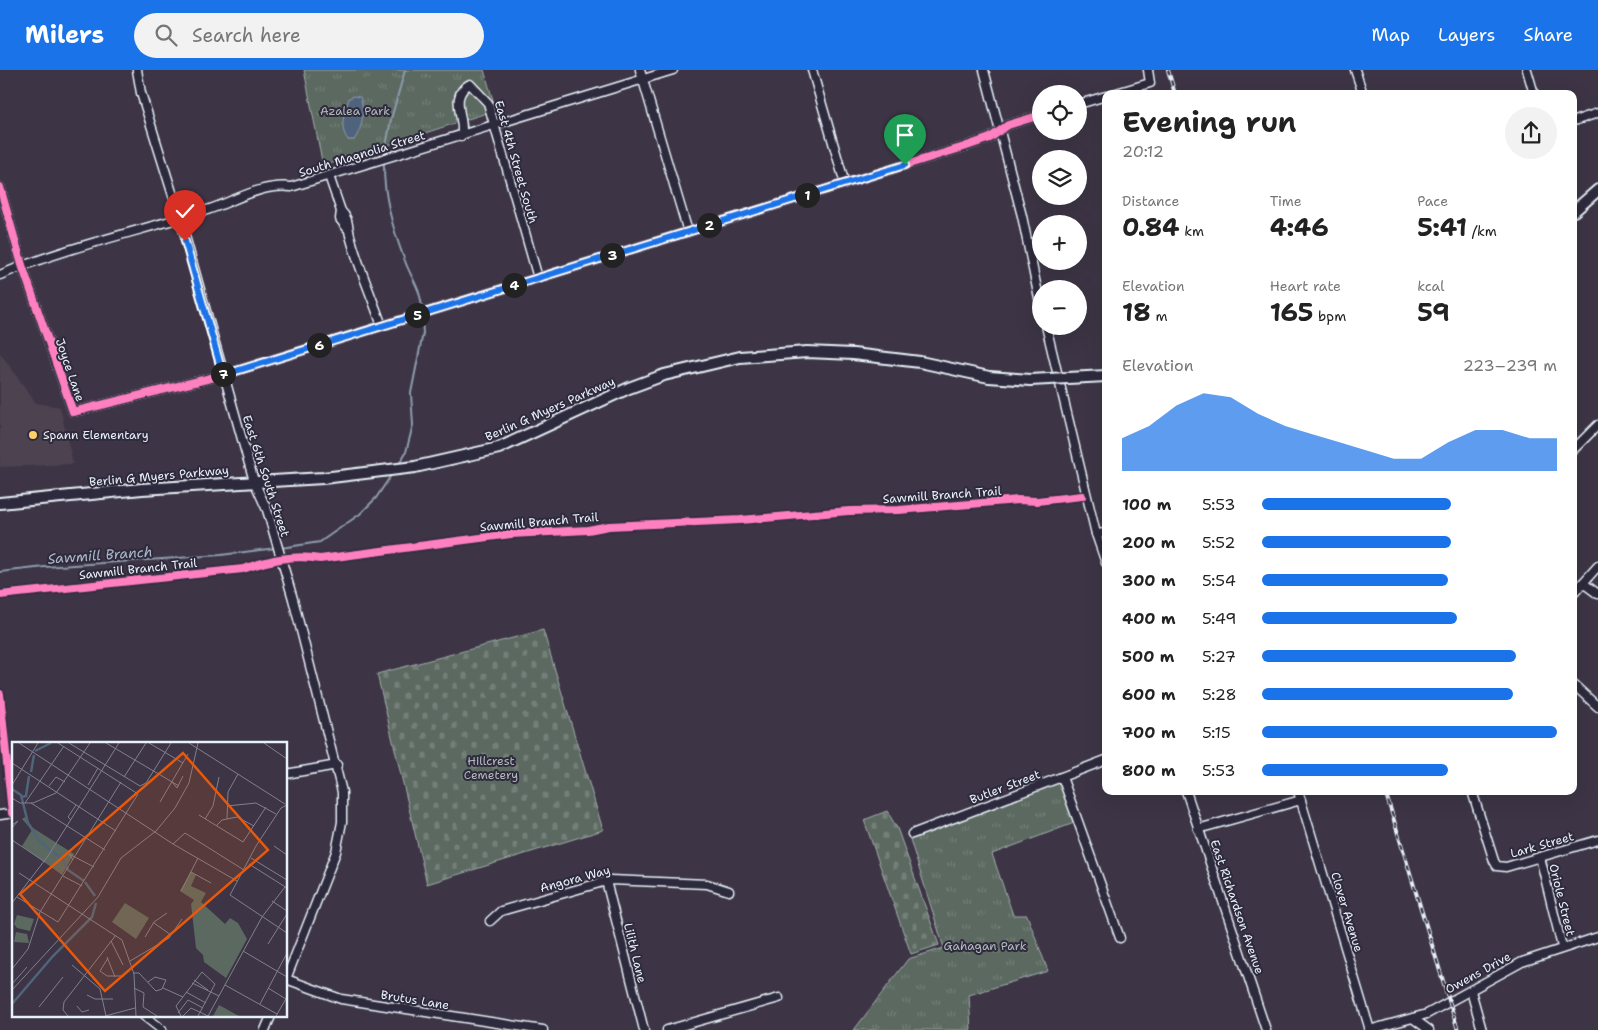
<!DOCTYPE html>
<meta charset="utf-8">
<style>
:root{--surface:#fff;--page:#f2f2f2;--text:#222;--muted:#767676;--accent:#1a73e8}
body{margin:0;font-family:"Shantell Sans",sans-serif;background:var(--page);color:var(--text);height:100vh;display:flex;flex-direction:column;font-size:19px;white-space:nowrap}
*{box-sizing:border-box;margin:0}
p{font-size:16px;color:var(--muted)}
.icon{flex:none;width:28px;height:28px;fill:none;stroke:currentColor;stroke-width:2;stroke-linecap:round;stroke-linejoin:round}
.map{position:relative;flex:1;overflow:hidden}
.sheet{position:absolute;left:1102px;top:20px;width:475px;height:705px;display:flex;flex-direction:column;background:var(--surface);border-radius:10px;box-shadow:0 5px 20px #0002}
.sheet>*{flex:none}
.fabs{position:absolute;left:1032px;top:15px;display:grid;gap:10px}
.fabs a{display:grid;place-items:center;width:55px;height:55px;border-radius:50%;background:var(--surface);box-shadow:0 5px 20px #0002;font-size:25px}
.pin{position:absolute;display:grid;place-items:center;width:42px;height:42px;color:#fff;margin:-51px -21px;border-radius:50% 50% 50% 0;rotate:-45deg;box-shadow:0 0 5px #0007}
.pin .icon{rotate:45deg}
.km{position:absolute;width:25px;height:25px;margin:-12px;border-radius:50%;background:#222;color:#fff;font-size:14px;line-height:25px;text-align:center}
.round{display:grid;place-items:center;flex:none;width:52px;height:52px;border-radius:26px;background:var(--page)}
.head{display:flex;align-items:center;justify-content:space-between;height:85px;padding:0 20px}
h1{font-size:28px;font-weight:700;line-height:38px}
.metrics{display:grid;grid-template-columns:repeat(3,1fr);gap:8px;height:85px;padding:5px 20px}
.metrics div{display:grid;align-content:center}
.metrics b{font-size:25px;font-weight:700}
.metrics small{font-size:14px;font-weight:400}
.metrics p{font-size:14px}
.chart{height:140px;padding:10px 20px}
.chart p{display:flex;justify-content:space-between}
.chart svg{width:100%;height:90px;margin-top:5px;fill:var(--accent);opacity:.7}
ul{padding:0 20px;list-style:none;font-size:16px}
li{display:grid;grid-template-columns:80px 60px 1fr;align-items:center;height:38px}
li i{height:12px;border-radius:6px;background:var(--accent)}
header{display:flex;align-items:center;gap:30px;box-sizing:border-box;height:70px;padding:0 25px;background:var(--accent);color:#fff}
header strong{font-size:24px}
nav{display:flex;gap:28px;margin-inline-start:auto;font-size:18px}
.search{width:350px;height:45px;background:var(--page);display:flex;align-items:center;gap:12px;box-sizing:border-box;padding:0 18px;border-radius:28px;color:var(--muted);font-size:19px}
.map>svg:first-child{display:block}
</style>
<header>
<strong>Milers</strong>
<div class="search"><svg class="icon" aria-label="search" viewBox="0 0 24 24"><circle cx="10" cy="10" r="6"/><path d="M15 15l6 6"/></svg>Search here</div>
<nav><a>Map</a><a>Layers</a><a>Share</a></nav>
</header>
<div class="map">
<svg width="1598" height="960" viewBox="0 0 1598 960">
<defs>
<pattern id="cemetery-stones" width="16" height="16" patternUnits="userSpaceOnUse" patternTransform="scale(1.25)"><rect width="16" height="16" fill="#5b6960"/><path d="M2 7V4a2 2 0 0 1 4 0v3zM10 15v-3a2 2 0 0 1 4 0v3z" fill="#737f78"/></pattern>
<pattern id="park-tufts" width="24" height="20" patternUnits="userSpaceOnUse" patternTransform="scale(1.25)"><rect width="24" height="20" fill="#5b6960"/><path d="M3 7l-1-3M5 7V3M7 7l1-3M15 17l-1-3M17 17v-4M19 17l1-3" fill="none" stroke="#737f78"/></pattern>
</defs>
<rect width="100%" height="100%" fill="#3d3545"/>
<filter id="ink" filterUnits="userSpaceOnUse"><feTurbulence type="fractalNoise" baseFrequency=".02" numOctaves="2"/><feDisplacementMap in="SourceGraphic" scale="10" xChannelSelector="R" yChannelSelector="G"/><feConvolveMatrix kernelMatrix="1 2 1 2 8 2 1 2 1" color-interpolation-filters="sRGB"/></filter>
<g filter="url(#ink)">
<path fill="#4e424f" d="M0 283 36 333 60 337 73 394 0 397Z"/>
<g fill="url(#cemetery-stones)" stroke="#a2adac">
<path d="M543 560 603 760 427 814 377 604Z"/>
<path d="M887 741 897 758 939 875 911 884 864 750Z"/>
</g>
<g fill="url(#park-tufts)" stroke="#a2adac">
<path d="M304 0H484L496 40 323 96Z"/>
<path d="M1060 711 1074 753 992 784 1013 845H1027L1048 901 969 925 971 960H854L908 889 944 878 908 763Z"/>
</g>
<path fill="#50647b" stroke="#8d9cad" d="M354 26 360 27C365 40 363 59 354 70H348C338 56 345 43 349 28Z"/>
<g fill="none" stroke-linecap="round" stroke-linejoin="round">
<g stroke="#8d9cad" stroke-width="2">
<path d="M384 87 391 49 405 0"/>
<path d="M384 92C383 125 393 160 405 191 411 208 421 219 422 238"/>
<path d="M398 396 406 382 413 355 411 323 423 263 422 249"/>
<path d="M281 478 320 472 360 444 376 428 392 404"/>
<path d="M0 502 45 497 221 485 276 478"/>
</g>
<defs>
<g id="minor">
<path d="M137 0 141 23 180 148 245 380 254 411 267 440 293 529 342 722V752L336 782 286 909"/>
<path d="M640 0 688 162"/>
<path d="M812 0 845 114"/>
<path d="M984 0 1022 146 1041 238"/>
<path d="M1355 0 1363 24"/>
<path d="M1527 0 1534 24"/>
<path d="M1113 24 1150 13 1148 0"/>
<path d="M1079 34 1106 26"/>
<path d="M1574 51 1598 43"/>
<path d="M461 66C467 51 447 26 470 14L488 33 538 208"/>
<path d="M329 106 341 141 340 149 347 158"/>
<path d="M0 117 22 195 73 342 223 305 964 77 990 68 1008 55 1041 45"/>
<path d="M341 141C350 149 347 158 351 169 359 198 372 227 382 256"/>
<path d="M0 205C66 177 136 162 204 141 231 133 261 113 291 117L673 0"/>
<path d="M1046 256 1096 464 1106 493"/>
<path d="M1574 379 1598 355"/>
<path d="M1096 464 1106 463"/>
<path d="M1583 513 1598 524"/>
<path d="M1574 523 1598 496"/>
<path d="M1574 615 1598 637"/>
<path d="M286 704 337 695"/>
<path d="M1062 707 1120 868"/>
<path d="M1186 721 1266 960"/>
<path d="M1298 721 1370 960"/>
<path d="M1472 721 1494 791 1497 796 1506 797 1598 770"/>
<path d="M0 745 14 743"/>
<path d="M1198 759 1301 730"/>
<path d="M912 764 1106 690"/>
<path d="M1540 787 1562 877"/>
<path d="M606 811 644 960"/>
<path d="M490 851 501 841 610 810 707 814 729 821"/>
<path d="M286 909 341 929 543 960"/>
<path d="M1471 921 1482 960"/>
<path d="M144 946 162 960"/>
<path d="M1414 949 1429 960"/>
<path d="M265 960 271 946"/>
<path d="M667 960 779 928"/>
<path d="M1369 960 1427 944 1522 892 1598 867"/>
</g>
<g id="major">
<path d="M1574 141 1598 120"/>
<path d="M0 433 142 419 323 408 415 397 499 378 629 318 664 305 740 287 807 282 853 284 920 292 989 307 1030 310"/>
</g>
</defs>
<use href="#minor" stroke="#e8f1f8" stroke-width="11"/>
<use href="#major" stroke="#e8f1f8" stroke-width="14"/>
<use href="#minor" stroke="#2f2a3d" stroke-width="8"/>
<use href="#major" stroke="#2f2a3d" stroke-width="10"/>
<defs>
<g id="rail">
<path d="M1168 0 1175 24"/>
<path d="M1385 721 1458 960"/>
</g>
</defs>
<use href="#rail" stroke="#e8f1f8" stroke-width="4"/>
<use href="#rail" stroke="#2f2a3d" stroke-width="2" stroke-dasharray="5.5" stroke-linecap="butt"/>
<defs>
<path id="major-bridge" d="M1030 310 1106 306"/>
</defs>
<use href="#major-bridge" stroke="#e8f1f8" stroke-width="14" stroke-linecap="butt"/>
<use href="#major-bridge" stroke="#2f2a3d" stroke-width="10"/>
<defs>
<g id="cycleway">
<path d="M0 117 22 195 73 342 223 305 964 77 990 68 1008 55 1041 45"/>
<path d="M0 525 243 499C269 490 294 484 320 489L511 464 588 460 609 456 740 450 849 441 899 440 1018 430 1037 431 1082 426"/>
<path d="M0 624 12 743"/>
</g>
</defs>
<use href="#cycleway" stroke="#2f2a3d" stroke-width="11"/>
<use href="#cycleway" stroke="#ff80c0" stroke-width="8"/>
</g>
</g>
<g fill="none" stroke-linecap="round" stroke-linejoin="round" filter="url(#ink)">
<defs>
<path id="route" d="M185 171 223 305 905 95"/>
</defs>
<use href="#route" stroke="#fff" stroke-width="10"/>
<use href="#route" stroke="#1a73e8" stroke-width="6"/>
</g>
<circle fill="#ffd166" stroke="#2f2a3d" stroke-width="2" cx="33" cy="365" r="5"/>
<g text-anchor="middle" dominant-baseline="central" stroke-width="4" stroke-linejoin="round" paint-order="stroke">
<g font-size="12" fill="#b0bbbb" stroke="#2f2a3d">
<text x="355" y="41">Azalea Park</text>
<text x="491" y="691">Hillcrest<tspan x="491" dy="14">Cemetery</tspan></text>
<text x="985" y="876">Gahagan Park</text>
</g>
<g font-size="12" fill="#e8f1f8" stroke="#2f2a3d">
<text transform="translate(362 84) rotate(-17)">South Magnolia Street</text>
<text transform="translate(516 92) rotate(74)">East 4th Street South</text>
<text transform="translate(70 300) rotate(71)">Joyce Lane</text>
<text transform="translate(550 339) rotate(-24)">Berlin G Myers Parkway</text>
<text transform="translate(159 406) rotate(-5)">Berlin G Myers Parkway</text>
<text transform="translate(266 406) rotate(72)">East 6th South Street</text>
<text transform="translate(942 425) rotate(-4)">Sawmill Branch Trail</text>
<text transform="translate(539 452) rotate(-5)">Sawmill Branch Trail</text>
<text transform="translate(138 499) rotate(-6)">Sawmill Branch Trail</text>
<text transform="translate(1005 717) rotate(-21)">Butler Street</text>
<text transform="translate(1542 775) rotate(-16)">Lark Street</text>
<text transform="translate(575 809) rotate(-15)">Angora Way</text>
<text transform="translate(1562 830) rotate(76)">Oriole Street</text>
<text transform="translate(1237 837) rotate(71)">East Richardson Avenue</text>
<text transform="translate(1347 842) rotate(73)">Clover Avenue</text>
<text transform="translate(635 883) rotate(76)">Lilith Lane</text>
<text transform="translate(1478 903) rotate(-29)">Owens Drive</text>
<text transform="translate(415 930) rotate(9)">Brutus Lane</text>
</g>
<g font-size="12" fill="#e8f1f8" stroke="#2f2a3d" text-anchor="start">
<text x="43" y="365">Spann Elementary</text>
</g>
<g font-size="14" font-style="italic" fill="#abb9c6" stroke="#2f2a3d">
<text transform="translate(100 485) rotate(-4)">Sawmill Branch</text>
</g>
</g>
<g transform="translate(12 672)">
<rect width="275" height="275" fill="#3d3545"/>
<path d="M5 173 22 177 18 189 5 186 2 182ZM4 190 15 192 17 201 2 200Z" fill="#5b6960"/>
<path d="M113 161 137 176 124 197 100 180Z" fill="#5b6960"/>
<path d="M13 75 21 86 62 112 50 133 10 104 20 88 10 77ZM179 130 184 133 179 144 194 151 189 160 213 182 218 176 226 181 235 197 214 236 192 220 191 213 184 206 179 162 182 158 168 149ZM207 263 225 273 227 274H201Z" fill="#5b6960"/>
<path fill="none" stroke="#50647b" stroke-width="2.5" d="M23 9 39 1M19 30 22 13M0 47 9 53 16 81 26 97 39 109M10 55 14 54 17 34M41 110 50 116 56 128 72 139M73 140 83 154M0 262 41 214 80 175 84 161"/>
<path fill="none" stroke="#81808d" stroke-width="1" d="M7 1 161 102 225 139M57 1 128 44 134 41 159 1M94 1 167 44M137 1 171 21M177 1 273 62M252 1 275 17M0 21 104 89M112 35 134 1M160 40 165 46 171 34M0 43 26 1M76 43 86 26M37 44 44 35 53 40M0 56 8 61H21L44 51 78 1M148 60 176 12M13 61 52 4M19 61 93 108M275 63 269 66 244 104 218 153 275 191M215 64 244 61 264 72M187 73 231 100 254 65M193 77 201 64 207 35M215 77 216 50 226 32M59 78 56 75 64 63M0 83 6 79 0 86M204 84 210 78 225 75 242 84M0 98 33 120M161 102 173 91 232 128M262 104 275 113M239 116 275 138M61 118 57 112 82 125M237 122 275 146M179 130 199 141M7 131 110 198 122 232 124 274M51 134 70 144M169 149 186 116M5 155 46 180 126 52 46 1M260 159 275 169M0 161 36 114 107 1M142 181 159 193M133 195 142 180 155 171M99 199 111 223M256 202 275 172M231 209 275 235M95 215 103 235M96 216 88 229 95 234H112M118 219 157 196 170 177M60 223 88 247 94 274M0 227 16 207 28 170 109 40M121 231H127L142 247 144 249 150 247 154 238 143 235 136 240M182 238 196 248M180 241 207 254M0 242 15 225M213 243 265 272M122 246 132 251 131 265 145 274M151 246 171 255M256 246 274 257M0 248 86 155 109 116 144 89 163 66 177 41 186 1M174 250 194 261M75 253 83 257H101M248 262 275 211M65 264 70 270 77 268M27 265 51 235M166 271 176 258 191 266M56 274 51 268 52 260 104 193M93 274 123 266M169 274 164 264 190 230 203 242 186 274M171 274 179 266 196 274M196 274 250 175 273 145M264 274 275 255"/>
<path fill="#e8590c" fill-opacity="0.15" stroke="#e8590c" stroke-width="2.5" d="M171 11 256 108 93 249 8 152Z"/>
<rect width="275" height="275" fill="none" stroke="#e8f1f8" stroke-width="2.5"/>
</g>
</svg>
<div class="fabs">
<a><svg class="icon" aria-label="locate" viewBox="0 0 24 24"><circle cx="12" cy="12" r="6"/><path d="M12 2v4M12 18v4M2 12h4M18 12h4"/></svg></a>
<a><svg class="icon" aria-label="layers" viewBox="0 0 24 24"><path d="M12 4l9 5-9 5-9-5zM3 14l9 5 9-5"/></svg></a>
<a>+</a>
<a>−</a>
</div>
<div class="pin" style="left:905px;top:95px;background:#1e9e55"><svg class="icon" aria-label="arrive" viewBox="0 0 24 24"><path d="M6 21V4h12l-3 4 3 4H6"/></svg></div>
<div class="pin" style="left:185px;top:171px;background:#d93025"><svg class="icon" aria-label="check" viewBox="0 0 24 24"><path d="M5 12l5 5 9-10"/></svg></div>
<b class="km" style="left:807px;top:125px">1</b>
<b class="km" style="left:709px;top:155px">2</b>
<b class="km" style="left:612px;top:185px">3</b>
<b class="km" style="left:514px;top:215px">4</b>
<b class="km" style="left:417px;top:245px">5</b>
<b class="km" style="left:319px;top:275px">6</b>
<b class="km" style="left:223px;top:304px">7</b>
<section class="sheet">
<div class="head"><div><h1>Evening run</h1><p>20:12</p></div><a class="round"><svg class="icon" aria-label="share" viewBox="0 0 24 24"><path d="M12 15V3M7 8l5-5 5 5M5 13v7h14v-7"/></svg></a></div>
<div class="metrics">
<div><p>Distance</p><b>0.84<small> km</small></b></div>
<div><p>Time</p><b>4:46</b></div>
<div><p>Pace</p><b>5:41<small> /km</small></b></div>
</div>
<div class="metrics">
<div><p>Elevation</p><b>18<small> m</small></b></div>
<div><p>Heart rate</p><b>165<small> bpm</small></b></div>
<div><p>kcal</p><b>59</b></div>
</div>
<div class="chart"><p><span>Elevation</span>223–239 m</p>
<svg viewBox="0 0 160 44" preserveAspectRatio="none"><path d="M0 44V28L10 22L20 12L30 6L40 8L50 16L60 22L70 26L80 30L90 34L100 38L110 38L120 30L130 24L140 24L150 28L160 28V44z"/></svg>
</div>
<ul>
<li><b>100 m</b>5:53<i style="width:64%"></i></li>
<li><b>200 m</b>5:52<i style="width:64%"></i></li>
<li><b>300 m</b>5:54<i style="width:63%"></i></li>
<li><b>400 m</b>5:49<i style="width:66%"></i></li>
<li><b>500 m</b>5:27<i style="width:86%"></i></li>
<li><b>600 m</b>5:28<i style="width:85%"></i></li>
<li><b>700 m</b>5:15<i style="width:100%"></i></li>
<li><b>800 m</b>5:53<i style="width:63%"></i></li>
</ul>
</section>
</div>
